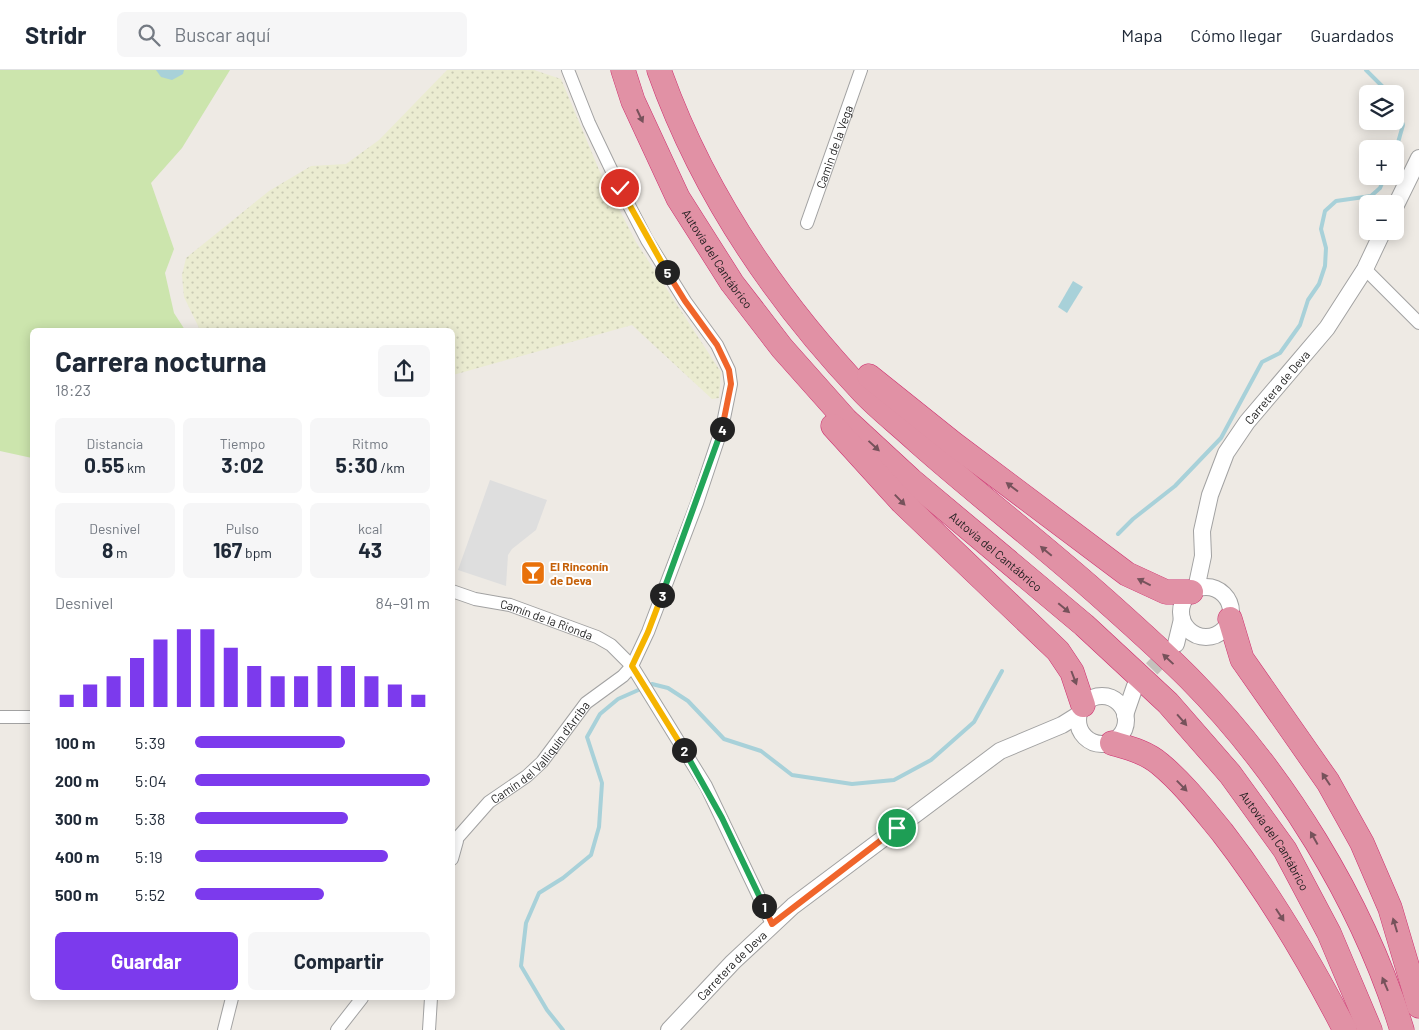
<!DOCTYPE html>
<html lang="es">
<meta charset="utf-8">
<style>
:root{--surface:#fff;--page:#f6f6f7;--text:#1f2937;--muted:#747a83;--line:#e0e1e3;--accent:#7c3aed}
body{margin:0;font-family:Barlow,sans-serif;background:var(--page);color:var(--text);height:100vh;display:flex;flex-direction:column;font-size:19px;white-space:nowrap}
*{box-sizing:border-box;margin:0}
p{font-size:16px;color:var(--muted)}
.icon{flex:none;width:28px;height:28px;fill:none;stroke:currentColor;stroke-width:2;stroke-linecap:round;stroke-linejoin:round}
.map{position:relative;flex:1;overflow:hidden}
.drawer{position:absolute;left:30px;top:258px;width:425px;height:672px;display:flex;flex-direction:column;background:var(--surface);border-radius:8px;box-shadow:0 2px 12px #0003}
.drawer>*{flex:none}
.buttons{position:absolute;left:1359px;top:15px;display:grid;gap:10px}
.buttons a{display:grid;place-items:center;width:45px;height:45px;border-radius:8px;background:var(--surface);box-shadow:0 2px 12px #0003;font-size:25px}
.pin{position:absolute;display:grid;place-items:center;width:42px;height:42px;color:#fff;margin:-21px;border:2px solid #fff;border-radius:50%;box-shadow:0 1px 5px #0007}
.km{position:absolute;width:25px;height:25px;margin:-12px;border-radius:50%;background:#222;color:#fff;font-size:14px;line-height:25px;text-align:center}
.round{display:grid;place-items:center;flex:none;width:52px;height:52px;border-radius:8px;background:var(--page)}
.head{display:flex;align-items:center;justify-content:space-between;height:85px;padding:0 25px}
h1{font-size:28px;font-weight:700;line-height:38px}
.figures{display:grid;grid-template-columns:repeat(3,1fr);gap:8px;height:85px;padding:5px 25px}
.figures div{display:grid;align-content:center;border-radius:8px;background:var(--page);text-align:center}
.figures b{font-size:21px;font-weight:700}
.figures small{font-size:14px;font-weight:400}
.figures p{font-size:14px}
.chart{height:140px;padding:10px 25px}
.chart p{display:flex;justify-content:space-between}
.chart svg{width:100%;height:90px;margin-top:5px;stroke:var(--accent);stroke-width:6}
.button{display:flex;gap:10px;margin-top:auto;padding:10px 25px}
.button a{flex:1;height:58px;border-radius:8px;background:var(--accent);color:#fff;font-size:20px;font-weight:700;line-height:58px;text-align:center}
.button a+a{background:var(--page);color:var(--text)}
ul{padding:0 25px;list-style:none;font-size:16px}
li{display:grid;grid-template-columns:80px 60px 1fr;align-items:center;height:38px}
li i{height:12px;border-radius:6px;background:var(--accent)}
header{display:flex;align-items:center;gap:30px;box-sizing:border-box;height:70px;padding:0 25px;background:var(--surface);border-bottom:1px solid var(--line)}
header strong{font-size:24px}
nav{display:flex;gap:28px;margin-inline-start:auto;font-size:18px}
.search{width:350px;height:45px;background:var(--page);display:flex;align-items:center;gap:12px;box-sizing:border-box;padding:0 18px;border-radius:8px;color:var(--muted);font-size:19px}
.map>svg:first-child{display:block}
</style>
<header>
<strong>Stridr</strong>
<div class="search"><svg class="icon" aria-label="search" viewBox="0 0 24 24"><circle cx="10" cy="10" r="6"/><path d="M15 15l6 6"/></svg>Buscar aquí</div>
<nav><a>Mapa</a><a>Cómo llegar</a><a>Guardados</a></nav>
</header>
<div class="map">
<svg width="1419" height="960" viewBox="0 0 1419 960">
<defs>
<pattern id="farmland-dots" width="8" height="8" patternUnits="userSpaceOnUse" patternTransform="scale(1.25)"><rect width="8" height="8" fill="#ebecd1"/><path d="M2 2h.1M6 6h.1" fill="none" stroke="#c9cab3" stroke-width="1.8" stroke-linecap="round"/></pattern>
</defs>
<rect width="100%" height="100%" fill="#eeeae4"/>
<path fill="url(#farmland-dots)" d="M447 0H534L561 9 600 102 636 172 721 302 719 328 712 329 632 255 453 305 452 260H200L184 227 182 205 186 188 269 121 311 96 346 94 379 70Z"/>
<path fill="#cce5ad" d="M0 0H230L182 78 151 113 174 179 165 203 174 243 185 260H32V388L0 381Z"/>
<path fill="#dedede" d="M490 410 547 430 536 460 512 479 508 485 506 516 458 500Z"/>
<g fill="#a8d1d9">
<path d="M156 0H184L183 4 172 10 161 7Z"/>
<path d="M1073 211 1083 217 1067 243 1058 237Z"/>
</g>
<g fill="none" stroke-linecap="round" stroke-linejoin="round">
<g stroke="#a8d1d9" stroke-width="4">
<path d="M1366 0 1390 24"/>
<path d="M1395 32 1403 55 1395 83"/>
<path d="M1118 464 1133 449 1175 416 1221 368 1262 292 1280 283 1300 255 1308 230 1319 214 1325 196 1326 178 1321 159 1325 141 1336 131 1371 126 1380 118 1385 106"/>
<path d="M563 960 547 940 521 896 526 853 539 823 563 808 591 785 599 757 602 713 587 667 600 644 618 629 652 614 668 618 688 631 724 669 761 681 792 705 852 714 894 710 931 690 974 652 1002 601"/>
</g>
<path stroke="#c4c1bc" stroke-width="16" stroke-dasharray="16 8" stroke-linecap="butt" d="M1135 616 1172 578"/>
<defs>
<g id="minor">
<path id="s1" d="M807 153 861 0"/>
<path d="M1365 199 1419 253"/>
<path id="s2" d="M452 521 475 529 510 535 597 567 611 575 632 596 706 716 772 854"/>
<path d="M0 647H32"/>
<path id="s3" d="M452 774 489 732 527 706 542 692 586 633 623 606 632 596 648 562 697 433 722 358 731 314 729 300 717 275 685 231 647 170 620 118 589 53 568 0"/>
<path d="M452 789 457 771"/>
<path d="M224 960 232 928"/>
<path d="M337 960 362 928"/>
<path d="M429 960 431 928"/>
</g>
<g id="tertiary">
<path d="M1395 137 1419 88"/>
<circle cx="1206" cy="542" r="25"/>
<path id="s4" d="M1196 519 1203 486 1202 461 1210 425 1226 383 1247 352 1327 258 1365 199 1383 161"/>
<path d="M1176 574 1182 549"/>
<circle cx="1102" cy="650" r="24"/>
<path d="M1125 645 1135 616"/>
<path id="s5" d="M669 960 733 892 793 836 1000 681 1062 655 1078 645"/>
</g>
<g id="motorway">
<path id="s6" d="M623 0 633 31 678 128 732 213 782 278 846 350 911 410 1084 555 1168 633 1230 704 1285 780 1329 863 1370 960"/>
<path d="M659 0C702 121 775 229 863 322 880 340 900 355 918 372 980 427 1046 477 1107 532 1135 557 1163 582 1189 608 1283 703 1363 832 1402 960"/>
<path d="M869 306 954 374 1127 504 1166 522H1191"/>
<path d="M833 356 902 432 1058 581 1072 602 1083 635"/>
<path d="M1230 549 1242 589 1328 712 1362 773 1390 838 1419 936"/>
<path d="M1112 673C1129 678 1146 682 1160 694 1184 714 1203 739 1222 762 1270 824 1309 890 1345 960"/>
</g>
</defs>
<use href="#minor" stroke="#a2a2a2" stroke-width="14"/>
<use href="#tertiary" stroke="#a2a2a2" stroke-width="18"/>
<use href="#motorway" stroke="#ce2f6f" stroke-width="25"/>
<use href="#minor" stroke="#fff" stroke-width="12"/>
<use href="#tertiary" stroke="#fff" stroke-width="16"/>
<use href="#motorway" stroke="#e191a5" stroke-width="24"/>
</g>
<defs><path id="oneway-solid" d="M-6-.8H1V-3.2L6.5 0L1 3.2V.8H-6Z" transform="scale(1.25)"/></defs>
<g fill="#76525b">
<use href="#oneway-solid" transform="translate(640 46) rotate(65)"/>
<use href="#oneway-solid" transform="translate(874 376) rotate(43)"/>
<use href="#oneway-solid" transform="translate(1012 417) rotate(-143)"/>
<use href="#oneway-solid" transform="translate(900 430) rotate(46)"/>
<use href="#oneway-solid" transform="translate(1046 481) rotate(-140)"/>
<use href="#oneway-solid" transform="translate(1144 512) rotate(-153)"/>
<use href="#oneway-solid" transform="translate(1064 538) rotate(40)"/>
<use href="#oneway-solid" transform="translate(1168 589) rotate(-137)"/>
<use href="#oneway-solid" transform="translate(1074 608) rotate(69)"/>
<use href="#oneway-solid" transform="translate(1182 650) rotate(49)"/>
<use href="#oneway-solid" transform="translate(1326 709) rotate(-123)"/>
<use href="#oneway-solid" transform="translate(1182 716) rotate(46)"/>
<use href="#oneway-solid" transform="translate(1314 768) rotate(-119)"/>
<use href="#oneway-solid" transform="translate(1280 845) rotate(57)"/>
<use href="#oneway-solid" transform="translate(1395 855) rotate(-107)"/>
<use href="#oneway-solid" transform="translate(1385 914) rotate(-113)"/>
</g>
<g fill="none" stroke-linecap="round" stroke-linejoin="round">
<defs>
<path id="split-1" d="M764 836 772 854 897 758"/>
<path id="split-2" d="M684 680 722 748 764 836"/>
<path id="split-3" d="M662 525 648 562 632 596 684 680"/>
<path id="split-4" d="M662 525 722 359"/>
<path id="split-5" d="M667 202 685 231 717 275 729 300 731 314 722 359"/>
<path id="split-6" d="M620 118 667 202"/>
</defs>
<use href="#split-1" stroke="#fff" stroke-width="10"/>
<use href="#split-2" stroke="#fff" stroke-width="10"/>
<use href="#split-3" stroke="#fff" stroke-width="10"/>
<use href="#split-4" stroke="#fff" stroke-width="10"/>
<use href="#split-5" stroke="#fff" stroke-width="10"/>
<use href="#split-6" stroke="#fff" stroke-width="10"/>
<use href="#split-1" stroke="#f0652b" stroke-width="6"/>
<use href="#split-2" stroke="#22a559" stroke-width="6"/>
<use href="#split-3" stroke="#f5b400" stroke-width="6"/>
<use href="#split-4" stroke="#22a559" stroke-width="6"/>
<use href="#split-5" stroke="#f0652b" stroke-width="6"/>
<use href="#split-6" stroke="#f5b400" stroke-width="6"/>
</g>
<defs>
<symbol id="bar-square" viewBox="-11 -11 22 22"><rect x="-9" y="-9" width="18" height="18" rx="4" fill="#e8710a" stroke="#fff"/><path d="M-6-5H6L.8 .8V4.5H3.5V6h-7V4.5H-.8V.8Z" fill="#fff"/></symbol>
</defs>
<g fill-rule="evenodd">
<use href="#bar-square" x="519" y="489" width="28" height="28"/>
</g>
<g text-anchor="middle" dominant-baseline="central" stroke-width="4" stroke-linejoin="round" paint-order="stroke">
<g font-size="12" fill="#1e1e1e" stroke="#fff">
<text stroke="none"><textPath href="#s1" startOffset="81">Camin de la Vega</textPath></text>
<text stroke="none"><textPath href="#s6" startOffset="212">Autovía del Cantábrico</textPath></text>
<text stroke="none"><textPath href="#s4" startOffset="224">Carretera de Deva</textPath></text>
<text stroke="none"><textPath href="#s6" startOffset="618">Autovía del Cantábrico</textPath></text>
<text stroke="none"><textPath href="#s2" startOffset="99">Camín de la Rionda</textPath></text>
<text stroke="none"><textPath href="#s3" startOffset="128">Camín del Valliquín d'Arriba</textPath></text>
<text stroke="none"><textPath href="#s6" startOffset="1022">Autovía del Cantábrico</textPath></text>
<text stroke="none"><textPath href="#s5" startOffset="90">Carretera de Deva</textPath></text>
</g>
<g font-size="12" font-weight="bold" fill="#c56008" stroke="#fff" text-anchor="start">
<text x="550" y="496">El Rinconín<tspan x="550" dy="14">de Deva</tspan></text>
</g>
</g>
</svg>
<div class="buttons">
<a><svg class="icon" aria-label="layers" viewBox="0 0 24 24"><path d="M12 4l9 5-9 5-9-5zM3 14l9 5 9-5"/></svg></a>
<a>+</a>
<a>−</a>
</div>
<div class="pin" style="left:897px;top:758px;background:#1e9e55"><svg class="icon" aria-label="arrive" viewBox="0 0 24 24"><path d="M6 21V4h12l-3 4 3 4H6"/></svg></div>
<div class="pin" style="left:620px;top:118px;background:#d93025"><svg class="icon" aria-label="check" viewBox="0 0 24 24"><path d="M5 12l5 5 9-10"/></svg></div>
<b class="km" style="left:764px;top:836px">1</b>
<b class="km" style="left:684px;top:680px">2</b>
<b class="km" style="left:662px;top:525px">3</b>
<b class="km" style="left:722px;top:359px">4</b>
<b class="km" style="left:667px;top:202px">5</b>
<section class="drawer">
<div class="head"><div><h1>Carrera nocturna</h1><p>18:23</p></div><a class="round"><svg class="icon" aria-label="share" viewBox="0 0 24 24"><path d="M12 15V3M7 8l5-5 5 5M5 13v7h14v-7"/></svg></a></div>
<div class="figures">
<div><p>Distancia</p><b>0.55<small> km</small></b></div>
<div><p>Tiempo</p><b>3:02</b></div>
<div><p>Ritmo</p><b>5:30<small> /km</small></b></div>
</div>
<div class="figures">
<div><p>Desnivel</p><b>8<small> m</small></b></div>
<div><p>Pulso</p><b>167<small> bpm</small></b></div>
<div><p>kcal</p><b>43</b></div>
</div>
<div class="chart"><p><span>Desnivel</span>84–91 m</p>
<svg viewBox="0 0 160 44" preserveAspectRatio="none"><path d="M5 44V38M15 44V33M25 44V29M35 44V20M45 44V11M55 44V6M65 44V6M75 44V15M85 44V24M95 44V29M105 44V29M115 44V24M125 44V24M135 44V29M145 44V33M155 44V38"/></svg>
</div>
<ul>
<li><b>100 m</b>5:39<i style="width:64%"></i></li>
<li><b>200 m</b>5:04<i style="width:100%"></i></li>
<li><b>300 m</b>5:38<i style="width:65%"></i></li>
<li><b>400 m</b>5:19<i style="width:82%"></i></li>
<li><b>500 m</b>5:52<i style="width:55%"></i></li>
</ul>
<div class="button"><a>Guardar</a><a>Compartir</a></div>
</section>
</div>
